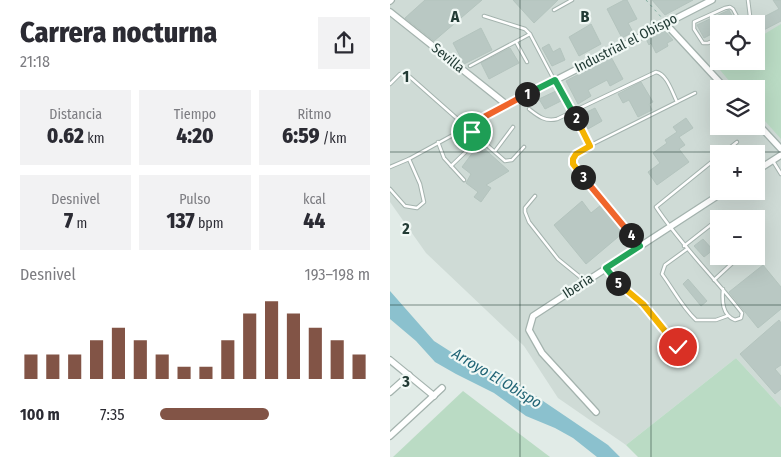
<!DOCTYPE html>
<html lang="es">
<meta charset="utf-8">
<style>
:root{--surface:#fff;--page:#f2f2f3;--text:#2b2b33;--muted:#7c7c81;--accent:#825446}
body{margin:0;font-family:"Fira Sans Condensed",sans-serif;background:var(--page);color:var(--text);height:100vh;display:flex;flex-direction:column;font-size:19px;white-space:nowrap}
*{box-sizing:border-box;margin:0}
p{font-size:16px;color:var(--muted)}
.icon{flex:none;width:28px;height:28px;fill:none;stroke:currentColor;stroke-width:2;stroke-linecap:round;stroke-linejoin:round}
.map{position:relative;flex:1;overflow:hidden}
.details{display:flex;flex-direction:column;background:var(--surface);width:390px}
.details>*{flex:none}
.controls{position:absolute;left:320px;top:15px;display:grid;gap:10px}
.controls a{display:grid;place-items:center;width:55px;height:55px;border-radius:0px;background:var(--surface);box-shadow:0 5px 20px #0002;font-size:25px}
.pin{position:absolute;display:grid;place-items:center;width:42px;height:42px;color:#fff;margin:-21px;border:2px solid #fff;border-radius:50%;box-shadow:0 1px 5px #0007}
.km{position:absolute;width:25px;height:25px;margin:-12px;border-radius:50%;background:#222;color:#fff;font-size:14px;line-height:25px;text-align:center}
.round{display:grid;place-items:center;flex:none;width:52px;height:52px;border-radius:0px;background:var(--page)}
.head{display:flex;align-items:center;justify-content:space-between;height:85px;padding:0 20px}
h1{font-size:28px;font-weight:800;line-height:38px}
.stats{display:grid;grid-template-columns:repeat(3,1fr);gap:8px;height:85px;padding:5px 20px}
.stats div{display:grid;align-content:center;border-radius:0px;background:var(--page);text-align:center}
.stats b{font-size:21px;font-weight:800}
.stats small{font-size:14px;font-weight:400}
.stats p{font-size:14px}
.chart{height:140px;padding:10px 20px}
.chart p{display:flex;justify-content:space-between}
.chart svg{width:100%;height:90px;margin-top:5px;stroke:var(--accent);stroke-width:6}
ul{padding:0 20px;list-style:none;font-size:16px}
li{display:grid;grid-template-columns:80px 60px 1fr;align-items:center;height:38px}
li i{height:12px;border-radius:6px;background:var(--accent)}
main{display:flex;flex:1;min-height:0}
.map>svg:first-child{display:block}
</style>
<main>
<section class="details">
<div class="head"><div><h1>Carrera nocturna</h1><p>21:18</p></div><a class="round"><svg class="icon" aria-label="share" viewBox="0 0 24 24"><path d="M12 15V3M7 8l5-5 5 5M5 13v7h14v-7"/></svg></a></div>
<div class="stats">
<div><p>Distancia</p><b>0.62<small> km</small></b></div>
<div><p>Tiempo</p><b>4:20</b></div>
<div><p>Ritmo</p><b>6:59<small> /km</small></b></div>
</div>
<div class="stats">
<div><p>Desnivel</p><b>7<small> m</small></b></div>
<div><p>Pulso</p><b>137<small> bpm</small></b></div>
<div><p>kcal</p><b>44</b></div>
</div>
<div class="chart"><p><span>Desnivel</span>193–198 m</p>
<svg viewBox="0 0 160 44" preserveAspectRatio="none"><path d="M5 44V32M15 44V32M25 44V32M35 44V25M45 44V19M55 44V25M65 44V32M75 44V38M85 44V38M95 44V25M105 44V12M115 44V6M125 44V12M135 44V19M145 44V25M155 44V32"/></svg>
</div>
<ul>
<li><b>100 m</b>7:35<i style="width:52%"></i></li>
</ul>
</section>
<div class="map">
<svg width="391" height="457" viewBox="0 0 391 457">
<rect width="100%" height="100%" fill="#e1ebe7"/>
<path fill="#cfdbd6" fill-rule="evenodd" d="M0 0H391V407L346 358 236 445 168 398 134 346 36 253 0 202ZM329 24H366V61H329ZM329 89H366V126H329ZM329 154H366V191H329ZM329 219H366V256H329Z"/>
<g fill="#badbc4">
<path d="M391 24V139L366 111V89H346L325 64 329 61H366V39Z"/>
<path d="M346 358 391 407V457H248L236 445Z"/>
<path d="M73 391 160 457H3Z"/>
</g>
<path fill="#8bc1ce" d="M0 291 44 341 69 357 125 382 218 445 230 457H207L183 438 165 428 136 416 104 393 66 374 45 362 26 341 0 319Z"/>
<g fill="#b9c8c3" stroke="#b4c4be">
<path d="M35 0H92L44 41 15 18Z"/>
<path d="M123 0H168L144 23Z"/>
<path d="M234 0H237L247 19 238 23 243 32 232 38 217 9Z"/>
<path d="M262 0H303L275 15Z"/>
<path d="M383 0H391V21L366 34V24H360L389 9Z"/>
<path d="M339 10 345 21 341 24H329V30L314 38 307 25Z"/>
<path d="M201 24 211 44 189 56 179 37Z"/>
<path d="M91 28 102 50 74 64 63 43Z"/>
<path d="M274 30 283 40 277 43 278 46 266 53 261 43 259 45 256 39Z"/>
<path d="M159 44 163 52 170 48 175 60 162 66 152 48Z"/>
<path d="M120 48 129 63 99 79 91 63Z"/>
<path d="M221 57 233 79 220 86 217 80 198 90 201 96 188 104 176 81Z"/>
<path d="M251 82 263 102 259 104 262 110 248 117 239 100 233 103 228 94Z"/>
<path d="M166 91 171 101 155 109 149 99Z"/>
<path d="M205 108 212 121 198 129 191 115Z"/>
<path d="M296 118 303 128 289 137 295 145 289 149 299 162 267 185 258 172 270 163 263 153 277 143 275 140 287 132 283 127Z"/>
<path d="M89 144 119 171 96 185 101 188 91 202 84 197 88 192 76 183 81 174 72 167Z"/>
<path d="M192 201 201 213 211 205 234 232 196 264 164 225Z"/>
<path d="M313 239 323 250 314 257 304 246Z"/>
<path d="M373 265 391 287V309L368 328 339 292Z"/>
<path d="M298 279 317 301 311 306 293 284Z"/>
<path d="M389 320 391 323V365L385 369 391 376V389L385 394 350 354Z"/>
</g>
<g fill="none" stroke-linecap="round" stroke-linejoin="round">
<defs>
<g id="service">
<path d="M164 10 182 0"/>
<path d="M94 16 135 29 140 34"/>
<path d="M354 24 360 16 358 0"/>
<path d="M329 38 318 43H313L304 29V22L335 8 340 7 343 9 351 24"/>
<path d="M126 42 137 62"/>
<path d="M80 66 140 34 199 146 305 93"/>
<path d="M0 84 10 74H15L20 77 115 161 122 160 134 147"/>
<path d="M139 109C148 116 155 122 167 119L266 72C277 74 282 92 287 102"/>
<path d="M48 142 54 158 74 180"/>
<path d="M199 146 184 156 183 164 249 245"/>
<path d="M105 151 123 127"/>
<path d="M332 154 347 142"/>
<path d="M329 156 266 207C291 245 324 277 352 313L351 318 345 320C332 315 332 301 333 289"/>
<path d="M383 161 391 174"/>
<path d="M61 166 89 139"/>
<path d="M0 167 19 159 116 106"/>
<path d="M0 189 15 206 27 208 34 202 30 184 19 159"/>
<path d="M145 196 135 208V212L139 222 168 259 195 281"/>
<path d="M294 246 322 224 329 223"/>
<path d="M297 249 275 265 272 274C283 289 292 307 306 320H326L337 316"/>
<path d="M217 269 232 288 253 304 288 347 289 356 285 366"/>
<path d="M324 280 350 256"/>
</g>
<g id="minor">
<path d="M0 1 1 0"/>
<path d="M0 12 117 105 322 0"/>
<path d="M275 23 336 89"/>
<path d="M366 122 391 149"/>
<path d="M366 171 391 155"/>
<path d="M0 360 44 396"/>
<path d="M0 392 19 375"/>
<path d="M206 412 152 353 139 330 143 316 335 191"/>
<path d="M0 436 52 388"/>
</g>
</defs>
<use href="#service" stroke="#a4b3ae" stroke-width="4.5"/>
<use href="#minor" stroke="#a4b3ae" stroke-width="8"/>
<path stroke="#83ada1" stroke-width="1" stroke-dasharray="2.5 4" stroke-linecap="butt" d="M256 0 272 18"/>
<use href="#service" stroke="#fff" stroke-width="2.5"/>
<use href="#minor" stroke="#fff" stroke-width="5.5"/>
</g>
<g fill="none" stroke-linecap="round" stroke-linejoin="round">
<defs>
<path id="split-1" d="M82 132 77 126 137 94"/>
<path id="split-2" d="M137 94 165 80 186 118"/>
<path id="split-3" d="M186 118 200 146 186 154 183 159V164L193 177"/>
<path id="split-4" d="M193 177 241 235"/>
<path id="split-5" d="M228 283 216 268 250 246 241 235"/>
<path id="split-6" d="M228 283 253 304 288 347"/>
</defs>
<use href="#split-1" stroke="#fff" stroke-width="10"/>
<use href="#split-2" stroke="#fff" stroke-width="10"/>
<use href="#split-3" stroke="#fff" stroke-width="10"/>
<use href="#split-4" stroke="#fff" stroke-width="10"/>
<use href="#split-5" stroke="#fff" stroke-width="10"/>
<use href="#split-6" stroke="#fff" stroke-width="10"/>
<use href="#split-1" stroke="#f0652b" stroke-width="6"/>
<use href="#split-2" stroke="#22a559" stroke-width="6"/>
<use href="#split-3" stroke="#f5b400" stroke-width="6"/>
<use href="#split-4" stroke="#f0652b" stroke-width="6"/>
<use href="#split-5" stroke="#22a559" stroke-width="6"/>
<use href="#split-6" stroke="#f5b400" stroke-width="6"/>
</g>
<path fill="none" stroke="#223b35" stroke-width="1" stroke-opacity="0.55" d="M130 0V457M261 0V457M0 152H391M0 305H391"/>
<g text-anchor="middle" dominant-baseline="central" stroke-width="4.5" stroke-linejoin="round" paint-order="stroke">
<g font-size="14" fill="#223b35" stroke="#f1f8f5">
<text transform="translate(236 43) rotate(-27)">Industrial el Obispo</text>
<text transform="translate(58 58) rotate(39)">Sevilla</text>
<text transform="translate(188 286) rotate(-33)">Iberia</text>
</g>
<g font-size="15" font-style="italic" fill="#1f6374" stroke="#f1f8f5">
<text transform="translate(107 378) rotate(31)">Arroyo El Obispo</text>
</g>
</g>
<g font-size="16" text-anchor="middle" font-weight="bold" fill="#223b35" stroke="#f1f8f5" stroke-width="4.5" stroke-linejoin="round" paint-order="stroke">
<text x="65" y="22">A</text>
<text x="195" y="22">B</text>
<text x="16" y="82">1</text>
<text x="16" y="234">2</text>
<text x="16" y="387">3</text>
</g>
</svg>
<div class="controls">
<a><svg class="icon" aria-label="locate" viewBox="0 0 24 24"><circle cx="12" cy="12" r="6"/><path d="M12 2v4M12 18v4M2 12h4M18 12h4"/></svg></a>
<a><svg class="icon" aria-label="layers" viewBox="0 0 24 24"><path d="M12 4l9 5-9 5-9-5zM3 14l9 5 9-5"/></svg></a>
<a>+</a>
<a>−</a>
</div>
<div class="pin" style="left:82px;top:132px;background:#1e9e55"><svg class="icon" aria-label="arrive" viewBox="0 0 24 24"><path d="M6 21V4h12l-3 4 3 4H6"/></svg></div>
<div class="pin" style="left:288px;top:347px;background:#d93025"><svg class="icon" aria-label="check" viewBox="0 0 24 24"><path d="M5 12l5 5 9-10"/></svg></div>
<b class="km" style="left:137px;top:94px">1</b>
<b class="km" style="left:186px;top:118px">2</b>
<b class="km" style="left:193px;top:177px">3</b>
<b class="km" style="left:241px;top:235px">4</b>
<b class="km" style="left:228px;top:283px">5</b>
</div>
</main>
